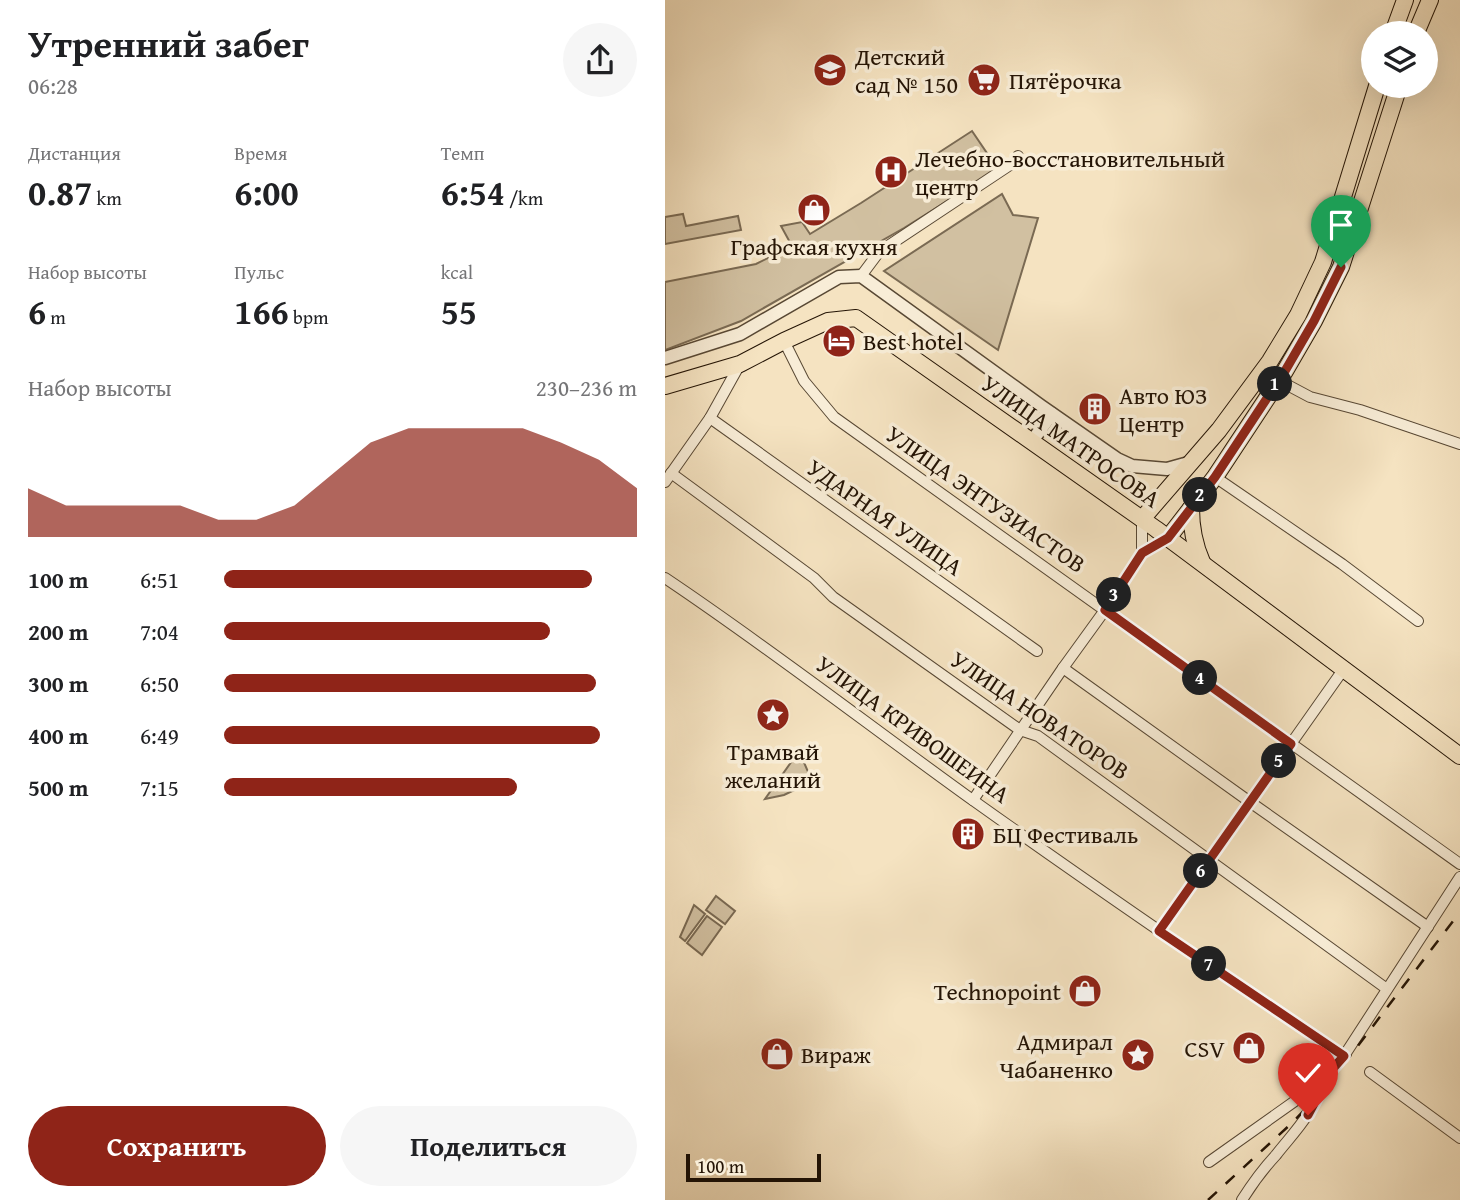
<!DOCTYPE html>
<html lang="ru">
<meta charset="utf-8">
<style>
:root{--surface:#fff;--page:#f6f6f6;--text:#202124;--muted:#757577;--accent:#8f2418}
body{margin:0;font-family:"Gentium Book Plus",serif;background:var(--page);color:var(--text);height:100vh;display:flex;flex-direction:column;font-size:26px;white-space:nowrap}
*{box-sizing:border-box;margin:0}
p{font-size:23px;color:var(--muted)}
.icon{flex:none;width:38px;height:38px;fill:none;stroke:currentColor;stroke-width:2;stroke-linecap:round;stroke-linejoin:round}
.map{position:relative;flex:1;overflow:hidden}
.drawer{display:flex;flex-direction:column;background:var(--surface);width:665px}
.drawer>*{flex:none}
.controls{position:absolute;left:696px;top:21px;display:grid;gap:14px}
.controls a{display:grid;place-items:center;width:77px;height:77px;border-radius:50%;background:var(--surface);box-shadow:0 7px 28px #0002;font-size:35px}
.scale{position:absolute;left:21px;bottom:18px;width:135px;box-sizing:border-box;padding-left:7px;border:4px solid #241405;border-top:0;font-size:19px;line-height:24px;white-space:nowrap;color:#241405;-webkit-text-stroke:5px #f8edd7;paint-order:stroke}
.pin{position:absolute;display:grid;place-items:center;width:60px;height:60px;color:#fff;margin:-72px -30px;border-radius:50% 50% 50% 0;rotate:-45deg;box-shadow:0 0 7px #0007}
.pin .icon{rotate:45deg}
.km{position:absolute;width:35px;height:35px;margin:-18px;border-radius:50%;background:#222;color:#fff;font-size:19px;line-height:35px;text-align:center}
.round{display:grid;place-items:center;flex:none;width:74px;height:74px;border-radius:37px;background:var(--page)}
.headline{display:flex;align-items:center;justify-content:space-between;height:119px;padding:0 28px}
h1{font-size:38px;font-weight:700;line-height:52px}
.stats{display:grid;grid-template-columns:repeat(3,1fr);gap:10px;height:119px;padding:7px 28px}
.stats div{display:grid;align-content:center}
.stats b{font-size:35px;font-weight:700}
.stats small{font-size:19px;font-weight:400}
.stats p{font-size:19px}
.chart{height:196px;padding:14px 28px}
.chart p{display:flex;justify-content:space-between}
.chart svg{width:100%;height:126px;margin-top:7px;fill:var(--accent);opacity:.7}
.cta{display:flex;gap:14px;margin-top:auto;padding:14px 28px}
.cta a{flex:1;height:80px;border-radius:42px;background:var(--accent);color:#fff;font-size:28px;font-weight:700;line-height:80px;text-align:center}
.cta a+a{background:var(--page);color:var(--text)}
ul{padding:0 28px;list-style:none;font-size:23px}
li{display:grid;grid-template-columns:112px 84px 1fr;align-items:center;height:52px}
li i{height:18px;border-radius:9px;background:var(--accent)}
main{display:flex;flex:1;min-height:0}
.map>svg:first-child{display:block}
</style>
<main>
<section class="drawer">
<div class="headline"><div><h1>Утренний забег</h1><p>06:28</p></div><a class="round"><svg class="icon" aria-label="share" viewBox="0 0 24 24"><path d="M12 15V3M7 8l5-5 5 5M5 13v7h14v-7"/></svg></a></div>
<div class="stats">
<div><p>Дистанция</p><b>0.87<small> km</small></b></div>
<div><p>Время</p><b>6:00</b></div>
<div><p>Темп</p><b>6:54<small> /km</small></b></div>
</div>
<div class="stats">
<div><p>Набор высоты</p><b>6<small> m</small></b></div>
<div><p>Пульс</p><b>166<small> bpm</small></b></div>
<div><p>kcal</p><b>55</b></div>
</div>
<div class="chart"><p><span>Набор высоты</span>230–236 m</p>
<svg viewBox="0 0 160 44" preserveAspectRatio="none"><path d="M0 44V27L10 33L20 33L30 33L40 33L50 38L60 38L70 33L80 22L90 11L100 6L110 6L120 6L130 6L140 11L150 17L160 27V44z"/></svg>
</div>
<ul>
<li><b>100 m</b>6:51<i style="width:89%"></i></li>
<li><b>200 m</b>7:04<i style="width:79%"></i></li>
<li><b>300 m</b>6:50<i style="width:90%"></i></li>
<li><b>400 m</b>6:49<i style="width:91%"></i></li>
<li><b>500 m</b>7:15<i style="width:71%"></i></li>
</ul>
<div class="cta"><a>Сохранить</a><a>Поделиться</a></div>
</section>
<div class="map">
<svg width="795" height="1200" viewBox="0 0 795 1200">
<rect width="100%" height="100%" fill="#f5e3c1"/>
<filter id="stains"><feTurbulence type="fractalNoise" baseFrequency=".00286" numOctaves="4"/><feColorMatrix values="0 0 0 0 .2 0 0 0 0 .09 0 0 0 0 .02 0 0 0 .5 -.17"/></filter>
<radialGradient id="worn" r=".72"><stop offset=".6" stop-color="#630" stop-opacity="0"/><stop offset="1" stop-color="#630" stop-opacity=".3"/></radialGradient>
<g fill="#d1c0a1" stroke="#7a6a53" stroke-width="2">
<path d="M307 131 330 165 327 173 239 228 76 321 0 350V282L91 264 127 246 116 226 137 222 145 234 196 203Z"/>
<path d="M337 194 348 215 373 218 333 350 219 271Z"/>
<path d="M18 214 21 226 73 216 76 230 0 244V217Z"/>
<path d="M134 751 144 774 140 785 119 795 100 799Z"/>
<path d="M51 896 70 911 60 924 41 910Z"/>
<path d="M29 905 40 914 20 941 15 937Z"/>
<path d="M42 916 57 927 37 955 22 943Z"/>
</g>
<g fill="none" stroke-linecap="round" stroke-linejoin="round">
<defs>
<g id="minor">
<path d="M196 276 214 252 351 161 353 156"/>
<path d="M119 341 139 381 169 417 795 864"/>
<path d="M613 380 645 397 695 410 795 444"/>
<path d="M45 418 372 651"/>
<path d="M6 473 149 578 168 597 355 730 373 736 722 989"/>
<path d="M550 477 677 564 753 621"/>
<path d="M0 482 45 418 75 364"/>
<path d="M477 553V519"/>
<path d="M0 578C106 649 206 727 309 801 431 888 555 973 679 1056"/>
<path d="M398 668 585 802 763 927"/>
<path d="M308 800 398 668 440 610 477 553 503 538"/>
<path d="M494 931 678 670"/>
<path d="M705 1072 795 1138"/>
<path d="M544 1162 654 1084 679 1056 795 877"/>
<path d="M577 1200C587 1184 598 1169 611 1155 628 1133 651 1112 654 1084"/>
</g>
<g id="tertiary">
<path d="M0 358 75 334 174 277 196 276 376 406 452 459 467 466 502 469 527 462"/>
<path d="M367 441 387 414"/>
</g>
<g id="primary">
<path d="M728 33 740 0"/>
<path d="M751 33 765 0"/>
<path d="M477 519 554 430 605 361 633 315 658 262 712 86"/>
<path d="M503 538 550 477 620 371 649 321 676 267 734 86"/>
</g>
<g id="trunk">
<path d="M0 386 75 364 119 341 163 321 191 318 491 529 795 756"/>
<path d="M526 508C526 528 529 544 537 562"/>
</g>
</defs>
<use href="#minor" stroke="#584834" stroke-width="12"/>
<use href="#tertiary" stroke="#584834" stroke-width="15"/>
<use href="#primary" stroke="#241405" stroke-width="18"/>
<use href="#trunk" stroke="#241405" stroke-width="18"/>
<use href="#minor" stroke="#f8edd7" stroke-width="10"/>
<use href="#tertiary" stroke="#f8edd7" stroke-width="12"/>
<use href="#primary" stroke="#f5e3c1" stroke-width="16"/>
<use href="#trunk" stroke="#f5e3c1" stroke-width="16"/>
<path stroke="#241405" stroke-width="2.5" stroke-dasharray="12 12" stroke-linecap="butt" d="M543 1200 628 1122 663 1085 795 912"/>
</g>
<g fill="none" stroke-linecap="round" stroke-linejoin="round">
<defs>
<path id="route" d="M643 1115 653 1096 654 1084 679 1056 494 931 626 744 440 610 477 553 503 538 550 477 620 371 649 321 676 267"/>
</defs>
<use href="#route" stroke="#fff" stroke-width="14"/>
<use href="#route" stroke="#8f2418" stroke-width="9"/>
</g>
<defs>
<symbol id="school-disc" viewBox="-11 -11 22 22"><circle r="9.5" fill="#8f2418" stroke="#f8edd7"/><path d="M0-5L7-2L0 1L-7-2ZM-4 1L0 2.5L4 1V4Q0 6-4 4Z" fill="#fff"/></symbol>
<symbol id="supermarket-disc" viewBox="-11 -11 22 22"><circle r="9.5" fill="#8f2418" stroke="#f8edd7"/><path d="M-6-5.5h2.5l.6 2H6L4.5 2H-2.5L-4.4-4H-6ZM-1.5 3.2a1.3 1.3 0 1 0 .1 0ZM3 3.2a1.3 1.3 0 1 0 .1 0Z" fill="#fff"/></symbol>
<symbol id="hospital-disc" viewBox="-11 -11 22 22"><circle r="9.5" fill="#8f2418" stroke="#f8edd7"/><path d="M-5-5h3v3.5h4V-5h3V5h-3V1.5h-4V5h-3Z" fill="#fff"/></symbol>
<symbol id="shop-disc" viewBox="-11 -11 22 22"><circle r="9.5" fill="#8f2418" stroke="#f8edd7"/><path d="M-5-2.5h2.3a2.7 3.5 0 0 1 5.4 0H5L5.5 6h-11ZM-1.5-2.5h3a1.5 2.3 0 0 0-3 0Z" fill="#fff"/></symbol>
<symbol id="hotel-disc" viewBox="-11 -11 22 22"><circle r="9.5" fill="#8f2418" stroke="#f8edd7"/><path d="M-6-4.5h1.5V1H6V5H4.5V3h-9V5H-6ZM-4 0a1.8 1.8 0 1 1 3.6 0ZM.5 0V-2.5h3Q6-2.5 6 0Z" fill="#fff"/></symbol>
<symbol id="building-disc" viewBox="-11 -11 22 22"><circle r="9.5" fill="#8f2418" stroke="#f8edd7"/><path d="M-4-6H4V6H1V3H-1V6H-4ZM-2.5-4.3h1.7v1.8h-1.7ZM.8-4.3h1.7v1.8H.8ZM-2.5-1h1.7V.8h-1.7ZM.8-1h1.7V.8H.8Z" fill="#fff"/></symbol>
<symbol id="sight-disc" viewBox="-11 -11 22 22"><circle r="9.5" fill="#8f2418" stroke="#f8edd7"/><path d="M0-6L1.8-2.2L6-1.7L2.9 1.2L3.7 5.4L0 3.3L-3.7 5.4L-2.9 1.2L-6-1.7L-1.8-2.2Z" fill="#fff"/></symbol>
</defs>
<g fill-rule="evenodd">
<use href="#school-disc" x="146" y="51" width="38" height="38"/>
<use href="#supermarket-disc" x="300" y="61" width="38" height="38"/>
<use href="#hospital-disc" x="207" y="153" width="38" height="38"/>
<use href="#shop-disc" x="130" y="191" width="38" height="38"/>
<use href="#hotel-disc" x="155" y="322" width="38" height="38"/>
<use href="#building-disc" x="411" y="390" width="38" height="38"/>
<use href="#sight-disc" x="89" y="696" width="38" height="38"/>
<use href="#building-disc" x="284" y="815" width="38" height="38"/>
<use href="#shop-disc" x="401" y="972" width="38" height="38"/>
<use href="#shop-disc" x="565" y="1029" width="38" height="38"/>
<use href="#shop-disc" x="93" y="1035" width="38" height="38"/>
<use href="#sight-disc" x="454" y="1036" width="38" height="38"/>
</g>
<g text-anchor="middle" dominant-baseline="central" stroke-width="7" stroke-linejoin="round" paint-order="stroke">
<g font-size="24" fill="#241405" stroke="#f8edd7" text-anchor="start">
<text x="190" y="56">Детский<tspan x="190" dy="28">сад № 150</tspan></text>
<text x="344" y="80">Пятёрочка</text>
<text x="250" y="158">Лечебно-восстановительный<tspan x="250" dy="28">центр</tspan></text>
<text x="149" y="246" text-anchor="middle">Графская кухня</text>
<text x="198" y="341">Best hotel</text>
<text x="454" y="395">Авто ЮЗ<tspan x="454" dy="28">Центр</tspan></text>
<text x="108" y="751" text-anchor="middle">Трамвай<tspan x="108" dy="28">желаний</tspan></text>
<text x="328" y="834">БЦ Фестиваль</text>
<text x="396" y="991" text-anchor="end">Technopoint</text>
<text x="448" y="1041" text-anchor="end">Адмирал<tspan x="448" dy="28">Чабаненко</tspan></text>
<text x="560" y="1048" text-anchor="end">CSV</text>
<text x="136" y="1054">Вираж</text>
</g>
<g font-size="24" fill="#241405" stroke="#f8edd7">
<text transform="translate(406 441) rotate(35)">УЛИЦА МАТРОСОВА</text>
<text transform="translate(321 499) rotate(35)">УЛИЦА ЭНТУЗИАСТОВ</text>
<text transform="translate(220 517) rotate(35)">УДАРНАЯ УЛИЦА</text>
<text transform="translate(375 715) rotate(34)">УЛИЦА НОВАТОРОВ</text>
<text transform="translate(248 729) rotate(36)">УЛИЦА КРИВОШЕИНА</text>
</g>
</g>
<rect width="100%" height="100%" filter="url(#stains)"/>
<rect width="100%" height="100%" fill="url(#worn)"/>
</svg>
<div class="controls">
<a><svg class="icon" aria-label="layers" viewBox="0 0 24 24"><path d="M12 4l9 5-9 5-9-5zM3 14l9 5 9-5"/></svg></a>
</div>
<div class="scale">100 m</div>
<div class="pin" style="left:676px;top:267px;background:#1e9e55"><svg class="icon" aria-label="arrive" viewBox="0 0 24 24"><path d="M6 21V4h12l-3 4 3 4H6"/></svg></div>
<div class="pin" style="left:643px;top:1115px;background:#d93025"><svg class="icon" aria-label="check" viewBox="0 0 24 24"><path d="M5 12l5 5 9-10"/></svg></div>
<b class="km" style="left:610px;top:384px">1</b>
<b class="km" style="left:535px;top:495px">2</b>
<b class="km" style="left:449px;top:595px">3</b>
<b class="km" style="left:535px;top:678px">4</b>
<b class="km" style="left:614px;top:761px">5</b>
<b class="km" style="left:536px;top:871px">6</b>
<b class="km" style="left:544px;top:964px">7</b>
</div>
</main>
